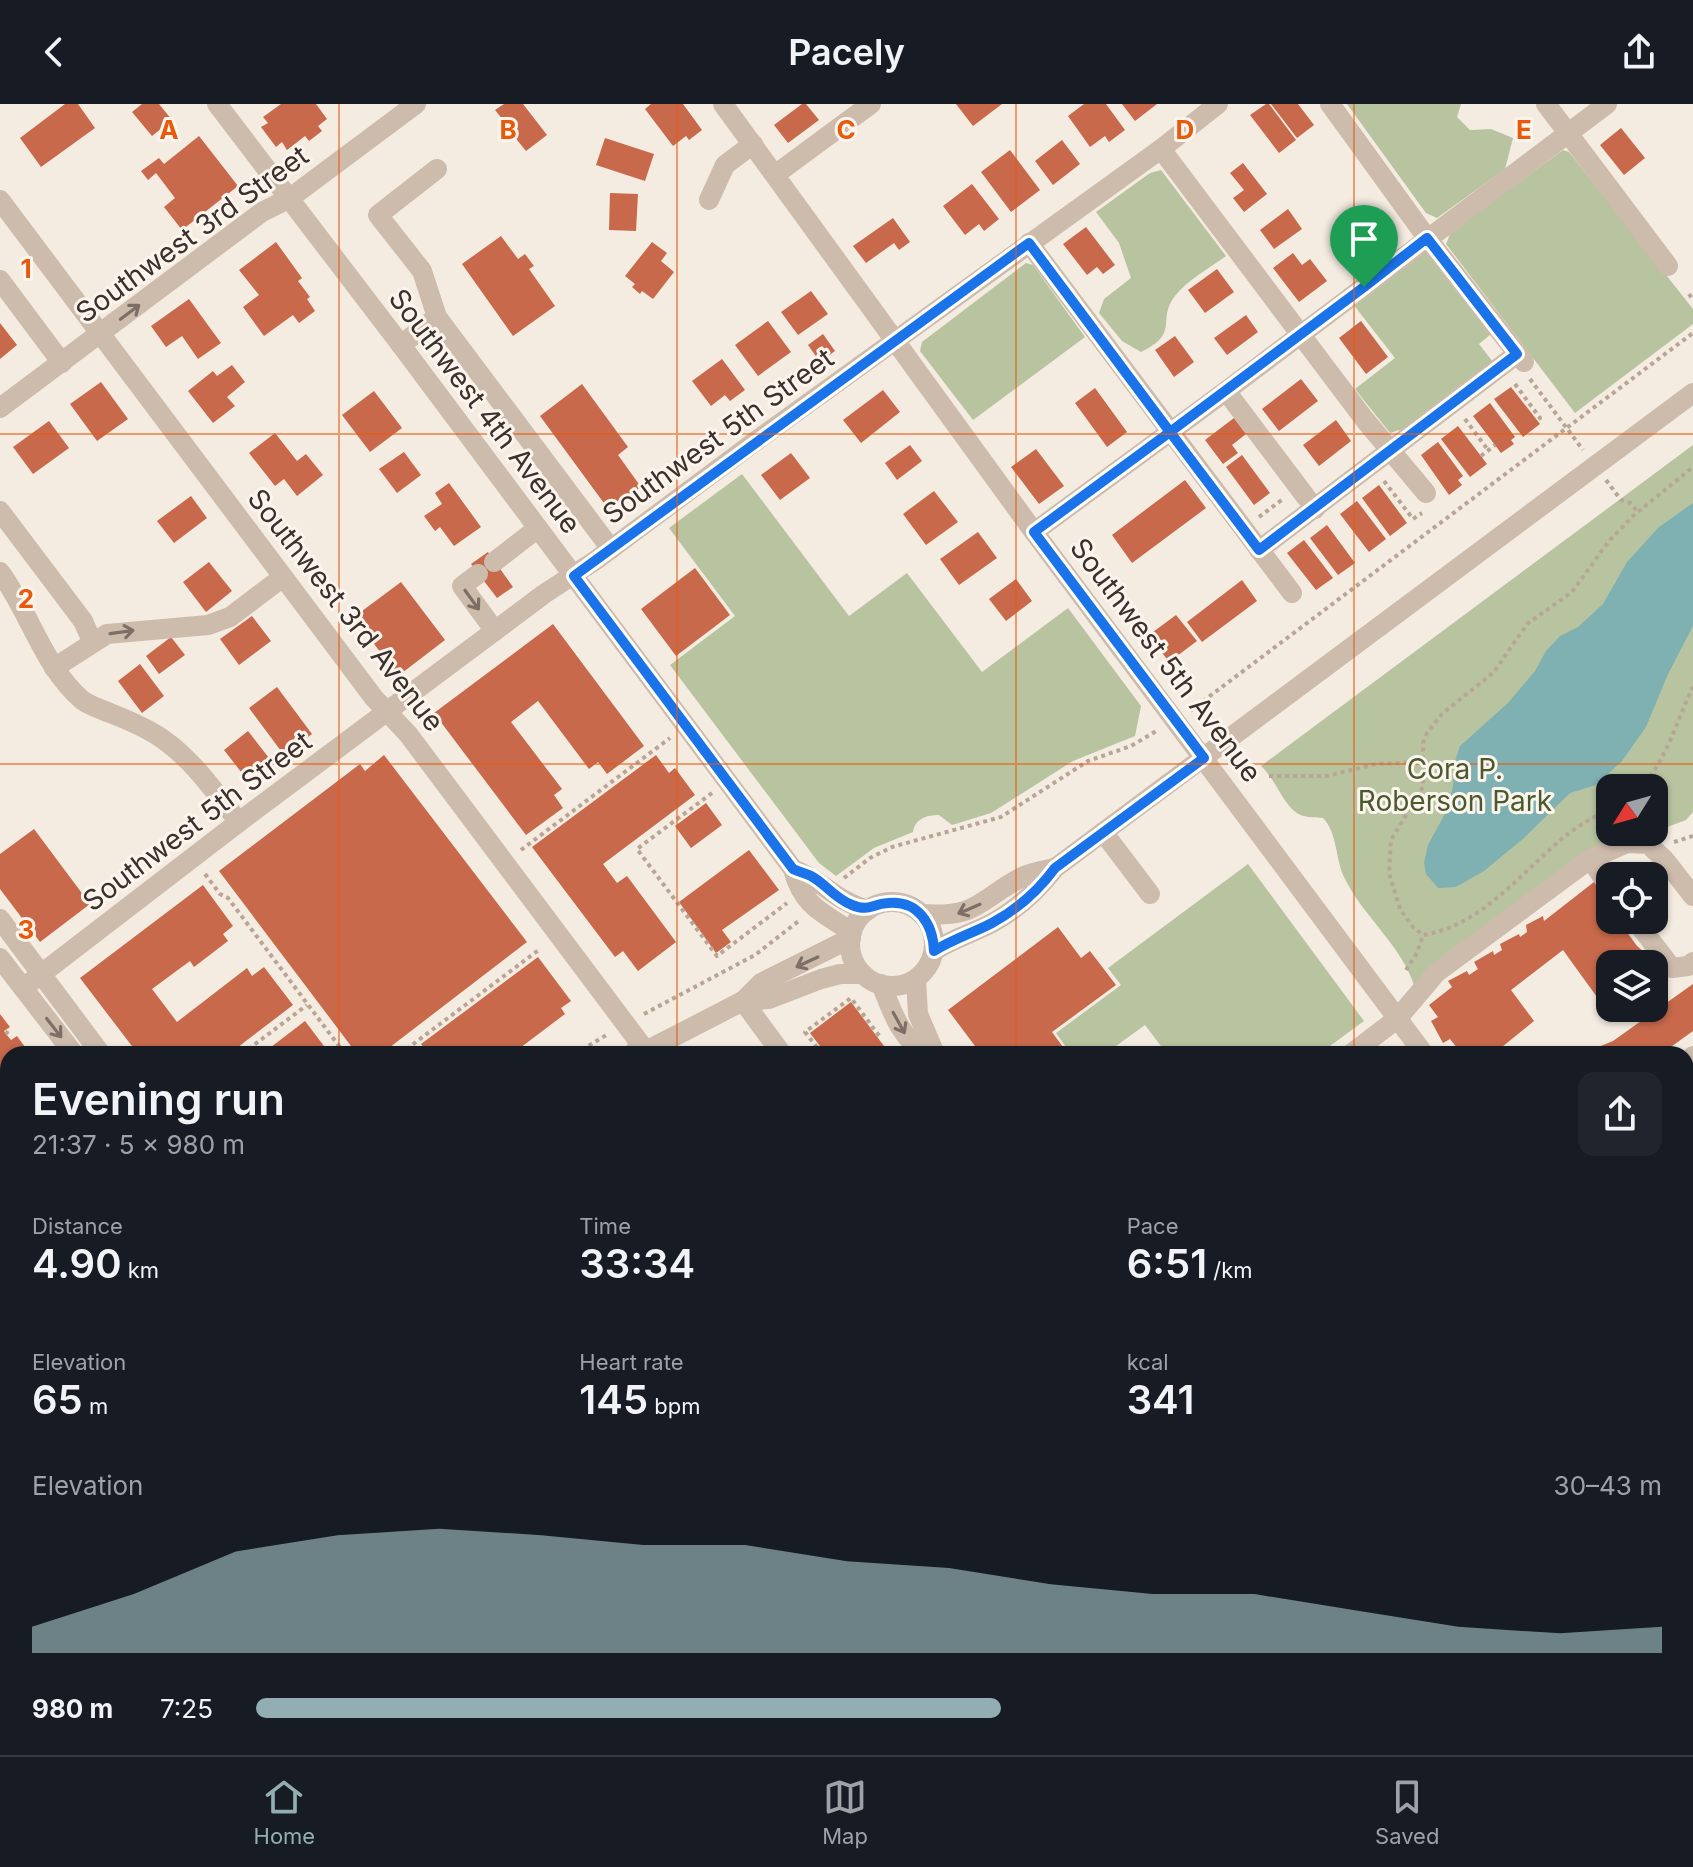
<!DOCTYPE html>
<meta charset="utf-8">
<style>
:root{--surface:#171b24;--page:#20242c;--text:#f1f3f6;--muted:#9ea1a6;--line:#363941;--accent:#92aeb2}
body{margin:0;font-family:Inter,sans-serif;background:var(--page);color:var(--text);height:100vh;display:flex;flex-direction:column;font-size:30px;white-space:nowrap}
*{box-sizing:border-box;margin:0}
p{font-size:26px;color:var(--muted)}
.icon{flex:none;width:44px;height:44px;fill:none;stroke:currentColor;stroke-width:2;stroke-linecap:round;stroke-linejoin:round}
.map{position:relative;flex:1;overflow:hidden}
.side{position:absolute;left:0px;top:942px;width:1694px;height:710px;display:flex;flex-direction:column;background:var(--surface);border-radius:24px 24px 0 0;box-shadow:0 2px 6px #0004}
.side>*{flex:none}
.needle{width:52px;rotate:233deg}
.fabs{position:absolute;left:1596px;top:670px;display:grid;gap:16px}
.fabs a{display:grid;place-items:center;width:72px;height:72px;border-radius:16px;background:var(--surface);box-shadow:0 2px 6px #0004;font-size:40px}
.pin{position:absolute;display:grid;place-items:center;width:68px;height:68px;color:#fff;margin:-82px -34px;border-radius:50% 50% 50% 0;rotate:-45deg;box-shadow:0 0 8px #0007}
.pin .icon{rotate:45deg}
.round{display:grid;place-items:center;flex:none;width:84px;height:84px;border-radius:16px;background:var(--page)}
.headline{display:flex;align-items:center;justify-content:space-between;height:136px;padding:0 32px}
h1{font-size:44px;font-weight:600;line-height:60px}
.metrics{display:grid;grid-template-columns:repeat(3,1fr);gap:12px;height:136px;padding:8px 32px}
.metrics div{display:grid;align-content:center}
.metrics b{font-size:40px;font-weight:600}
.metrics small{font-size:22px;font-weight:400}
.metrics p{font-size:22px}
.chart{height:224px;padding:16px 32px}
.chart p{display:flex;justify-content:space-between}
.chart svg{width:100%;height:144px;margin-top:8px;fill:var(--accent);opacity:.7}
ul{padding:0 32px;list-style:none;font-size:26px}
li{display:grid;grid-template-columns:128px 96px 1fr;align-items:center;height:60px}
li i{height:20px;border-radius:10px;background:var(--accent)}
header{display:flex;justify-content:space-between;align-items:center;height:104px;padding:0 32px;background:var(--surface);font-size:36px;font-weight:600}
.tabs{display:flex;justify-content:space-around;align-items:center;height:112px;border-top:2px solid var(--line);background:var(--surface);font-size:22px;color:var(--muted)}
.tabs a{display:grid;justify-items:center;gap:4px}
.tabs .current{color:var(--accent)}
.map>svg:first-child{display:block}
</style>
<header><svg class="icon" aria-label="back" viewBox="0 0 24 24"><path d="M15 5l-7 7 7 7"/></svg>Pacely<svg class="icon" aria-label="share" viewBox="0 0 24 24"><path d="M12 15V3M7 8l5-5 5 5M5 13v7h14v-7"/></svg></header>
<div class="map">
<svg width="1693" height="1651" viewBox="0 0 1693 1651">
<rect width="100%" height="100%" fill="#f4ebe1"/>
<g fill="#b8c4a0">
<path d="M1347 0H1461L1457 13 1470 26 1491 25 1513 34 1505 65 1437 114 1426 109Z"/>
<path d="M1563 46 1569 48 1693 205V220L1575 309 1446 140 1451 128Z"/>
<path d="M1161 66 1226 152C1210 164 1187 176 1175 192 1156 216 1181 229 1141 248L1122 237 1099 209 1104 195 1131 174 1119 139 1096 108 1150 69Z"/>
<path d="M1425 145 1491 230 1479 240 1496 262 1405 333 1399 326 1390 329 1355 285 1395 254 1353 200Z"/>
<path d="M1026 159 1033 161 1085 233 973 316 920 247 922 238Z"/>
<path d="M1693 341V708L1686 716 1654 728V684H1610V728H1654L1620 730 1579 752 1415 884C1402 841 1363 813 1344 773 1335 754 1338 730 1323 714 1317 713 1310 714 1304 712 1285 708 1277 676 1261 662Z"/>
<path d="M742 370 849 512 907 469 982 568 1068 504 1141 602 1135 632 1073 657 991 709 952 721 939 711C926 711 915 715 913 728L874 744 836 772 819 759 670 561 735 512 669 424Z"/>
<path d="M1248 760 1364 917 1319 950H1167L1145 921 1105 950H1071L1056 929 1121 881 1108 864Z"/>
<path d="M1693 1098V1325L1686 1328V1110Z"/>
<path d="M1242 1644H1371L1377 1651H1232Z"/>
</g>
<path fill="#7fb0b2" d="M1693 399V522L1668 570 1646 623 1622 657 1596 681 1570 689 1524 734 1484 767 1456 783 1438 784 1426 770 1424 759 1428 741 1448 704 1453 682 1455 657 1460 642 1508 599 1535 567 1546 547 1560 532 1578 523 1603 500 1627 458 1659 423Z"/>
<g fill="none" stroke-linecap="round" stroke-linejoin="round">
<path stroke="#7fb0b2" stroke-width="6" d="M1686 1178 1693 1155"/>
</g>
<g fill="#c8694b">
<path d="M65 0H78L95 24 41 63 20 34Z"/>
<path d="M142 0H159L172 16 152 32 132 8Z"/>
<path d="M281 0H316L327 15 318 22 322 27 309 37 305 32 287 46 282 38 276 43 261 23 268 19 263 13Z"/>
<path d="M504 0H523L547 31 526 47 513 31 510 33 503 24 507 21 495 6Z"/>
<path d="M651 0H683L702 26 689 36 686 32 673 42 645 5Z"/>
<path d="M802 0H806L819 16 788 39 774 21Z"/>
<path d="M956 0H1002L973 22Z"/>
<path d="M1084 0H1106L1125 26 1109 38 1105 32 1090 43 1068 12Z"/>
<path d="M1122 0H1157L1135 17Z"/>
<path d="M1266 0H1269L1296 36 1279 49 1250 11Z"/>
<path d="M1271 0H1298L1314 21 1297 34Z"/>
<path d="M1621 24 1645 54 1624 71 1600 41Z"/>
<path d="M199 32 238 82 182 126 164 103 175 94 156 69 148 76 141 67 159 54 164 60Z"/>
<path d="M605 34 654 50 645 77 596 61Z"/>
<path d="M1062 36 1080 60 1053 81 1035 57Z"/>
<path d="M1010 46 1040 86 1011 108 981 68Z"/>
<path d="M1243 59 1267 90 1244 108 1233 94 1244 86 1230 69Z"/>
<path d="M972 80 999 115 984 127 979 120 965 131 943 102Z"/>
<path d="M610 89 638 90 636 127 609 126Z"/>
<path d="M1288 105 1302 125 1274 145 1260 126Z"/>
<path d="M893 114 910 138 899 146 894 139 866 159 853 142Z"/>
<path d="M1086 123 1115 161 1103 170 1097 163 1087 171 1063 140Z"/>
<path d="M501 132 518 155 525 150 534 162 529 165 555 202 513 232 462 160Z"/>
<path d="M276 138 302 174 298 177 310 193 307 195 315 207 299 219 293 211 264 232 243 203 259 191 239 166Z"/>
<path d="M652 138 667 149 661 157 674 168 653 195 642 187 640 190 632 183 635 180 625 172Z"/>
<path d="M1293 149 1302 161 1310 155 1327 177 1299 198 1273 164Z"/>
<path d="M1217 165 1234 188 1205 209 1188 186Z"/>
<path d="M811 187 828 210 798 231 781 208Z"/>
<path d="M189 195 221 239 198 255 182 232 166 243 151 222Z"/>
<path d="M1246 211 1258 228 1227 251 1214 234Z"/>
<path d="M768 217 791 248 758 272 735 241Z"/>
<path d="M1361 217 1388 253 1366 270 1339 234Z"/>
<path d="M0 219 17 241 0 255Z"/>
<path d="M823 230 835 247 820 258 808 241Z"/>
<path d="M1175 232 1194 258 1174 273 1155 246Z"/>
<path d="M722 255 745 286 730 297 725 291 711 302 692 277Z"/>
<path d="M232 261 245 278 227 293 235 302 213 319 188 287 213 267 217 272Z"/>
<path d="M1301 275 1318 297 1279 327 1262 305Z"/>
<path d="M101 278 128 315 97 337 70 300Z"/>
<path d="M582 280 628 343 618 351 641 383 609 406 540 312Z"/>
<path d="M1511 283 1540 320 1523 333 1494 295Z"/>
<path d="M1095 284 1127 328 1107 343 1075 299Z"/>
<path d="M883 286 900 308 861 339 843 316Z"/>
<path d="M374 287 402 324 370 348 342 311Z"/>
<path d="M1490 299 1515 333 1511 336 1514 340 1501 349 1473 312Z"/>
<path d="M1234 314 1246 330 1232 341 1238 349 1223 360 1205 336Z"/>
<path d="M1336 316 1351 337 1319 362 1303 341Z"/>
<path d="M49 317 69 344 33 370 13 343Z"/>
<path d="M1458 322 1487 360 1470 373 1441 335Z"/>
<path d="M275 329 297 357 306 350 323 371 297 392 284 375 275 382 249 349Z"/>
<path d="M1438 338 1463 372 1458 376 1462 381 1449 391 1421 351Z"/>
<path d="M910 341 922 357 897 376 885 359Z"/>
<path d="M1036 345 1064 382 1039 400 1011 363Z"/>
<path d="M404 348 421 371 397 389 379 365Z"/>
<path d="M791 349 810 374 780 396 761 371Z"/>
<path d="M1242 351 1270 389 1254 401 1226 363Z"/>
<path d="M1185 376 1206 404 1132 459 1112 431Z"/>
<path d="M449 379 481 423 454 442 440 423 435 427 424 412 442 400 435 389Z"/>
<path d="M1379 381 1407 419 1390 432 1362 394Z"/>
<path d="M934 387 958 418 926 441 903 410Z"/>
<path d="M191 392 207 414 174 439 157 417Z"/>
<path d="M1357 397 1386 435 1369 448 1340 410Z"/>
<path d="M1327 421 1355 459 1338 471 1310 434Z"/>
<path d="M978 428 997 454 959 481 940 455Z"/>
<path d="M1304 436 1333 474 1316 486 1287 449Z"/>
<path d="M488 448 513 483 497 494 471 460Z"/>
<path d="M209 458 232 487 206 508 183 478Z"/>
<path d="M695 464 730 511 676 552 641 505Z"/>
<path d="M1016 475 1032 497 1006 517 989 495Z"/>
<path d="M1242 476 1257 497 1202 538 1187 518Z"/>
<path d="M401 478 445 536 398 572 354 513Z"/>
<path d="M1176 511 1197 537 1169 558 1149 531Z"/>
<path d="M252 512 271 537 239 561 220 535Z"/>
<path d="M553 520 644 642 607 670 598 658 589 665 538 597 511 618 562 685 554 691 563 704 526 731 434 609Z"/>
<path d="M171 533 185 551 159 570 146 552Z"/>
<path d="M140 560 164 592 142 609 118 577Z"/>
<path d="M277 583 312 630 284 651 249 604Z"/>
<path d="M248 627 269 654 245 673 224 646Z"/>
<path d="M384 651 527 838 381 950H357L219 767 360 660 365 667Z"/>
<path d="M656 651 669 669 675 664 695 691 603 760 617 779 627 772 676 838 638 867 623 847 615 853 532 743Z"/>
<path d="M706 699 722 721 691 744 675 722Z"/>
<path d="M34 725 90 800 40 838 0 785V750Z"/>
<path d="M749 746 779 786 722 826 731 838 716 849 679 798Z"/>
<path d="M1594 778 1605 791 1602 794 1610 805V816H1621L1628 822 1624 824 1637 842 1654 857 1650 860H1610V904H1635L1615 918 1563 846 1511 886 1534 917 1502 943 1492 950H1462L1450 935 1443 939 1431 917 1438 913 1429 901 1452 883 1448 877 1467 867 1469 871 1478 865 1474 858 1493 847 1494 851 1502 846 1500 840 1519 830 1520 833 1527 828 1526 821 1543 812 1544 817Z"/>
<path d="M203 781 233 822 223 830 228 837 194 863 190 857 152 885 177 918 247 864 252 872 264 863 293 901 229 950H138L80 874Z"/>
<path d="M1058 823 1081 854 1090 847 1116 881 1052 928 1068 950H981L948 906Z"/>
<path d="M538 853 571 897 561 904 565 910 512 950H429L421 940Z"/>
<path d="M1693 880V927L1661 950H1581L1613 937Z"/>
<path d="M851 898 890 950H826L810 929Z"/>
<path d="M0 910 10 923 4 927 6 930 11 936 17 932 30 950H8V1012L6 1013 0 1006Z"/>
<path d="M305 917 330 950H262Z"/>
<path d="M1693 985V1062L1686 1075V996Z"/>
<path d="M8 1146V1218L0 1224V1173L7 1168 0 1158V1152Z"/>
<path d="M1693 1345V1382L1686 1387V1351Z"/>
<path d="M1693 1413V1450L1686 1441V1419Z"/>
<path d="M8 1425V1475L0 1481V1431Z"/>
<path d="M1686 1595 1693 1605V1651H1689L1684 1644Z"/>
<path d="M5 1631 8 1635V1644H14L20 1651H0V1635Z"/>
<path d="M698 1644H798L804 1651H703Z"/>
<path d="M1462 1644H1528L1518 1651H1467Z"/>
<path d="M1644 1644H1671L1676 1651H1634Z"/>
</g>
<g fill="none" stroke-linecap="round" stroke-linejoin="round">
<g stroke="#b9a596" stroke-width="4" stroke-dasharray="4 4" stroke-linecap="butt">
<path d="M1689 190 1693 196"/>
<path d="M1530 275 1583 346"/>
<path d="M1515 280 1540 314 1537 316"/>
<path d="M1465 315 1488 346"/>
<path d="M1481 352 1495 341"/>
<path d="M1606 376 1621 396 1630 399 1638 408"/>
<path d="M1384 377 1413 415 1422 409"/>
<path d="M1259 413 1283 395"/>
<path d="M1190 607 1693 229"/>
<path d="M1269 672H1327L1376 660 1421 658"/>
<path d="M1639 684C1666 660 1677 615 1693 583"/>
<path d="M712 689 637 745 717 852 787 799"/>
<path d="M1610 704C1594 713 1577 722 1563 734 1521 769 1481 822 1423 831L1413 823 1400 805 1389 769 1391 736 1423 683V639L1427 629 1442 610 1494 568 1527 520 1572 488 1609 437 1633 412 1693 363"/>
<path d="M1674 738 1693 732"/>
<path d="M521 746 670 634"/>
<path d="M205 770 220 790 228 794 345 950"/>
<path d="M844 774 870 754 892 743 1001 713 1088 657 1131 642 1158 626"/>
<path d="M1406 866 1417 849 1423 831"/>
<path d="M644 910 755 851 800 816"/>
<path d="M6 930 8 927"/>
<path d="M242 950 307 901"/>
<path d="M400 950 540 845"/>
<path d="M575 950 608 930"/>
<path d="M822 950 805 928 851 894 880 933"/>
<path d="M0 1016 8 1030"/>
<path d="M0 1026 8 1020"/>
<path d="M0 1165 4 1170"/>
<path d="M0 1365 8 1359"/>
<path d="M817 1644 822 1651"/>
<path d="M847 1644 853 1651"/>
<path d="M891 1644 893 1651"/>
<path d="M852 1650 860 1644"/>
</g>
<g stroke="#cdbbac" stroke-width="20">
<path d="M217 0 401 241 793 765C802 802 823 809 852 828"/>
<path d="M723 0 1034 428 1424 950"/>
<path d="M1330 0 1427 134 1524 258"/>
<path d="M1546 0 1668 162"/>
<path d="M1161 45 1365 316 1426 389"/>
<path d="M437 65 378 111 422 167 437 213 611 445"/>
<path d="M776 70 871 0"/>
<path d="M0 96 374 594 408 630 648 950"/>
<path d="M709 96 725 61 753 40"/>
<path d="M1029 139 1292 489"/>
<path d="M0 176 62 259"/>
<path d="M401 241 437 213"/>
<path d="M1226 287 1315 405"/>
<path d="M0 304 262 108 290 94 416 0"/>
<path d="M0 407 83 517 92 537"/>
<path d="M1034 428 1226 287 1607 0"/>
<path d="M1259 446 1517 250"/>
<path d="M494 458 538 424"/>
<path d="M0 468C30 509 43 562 82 596 90 602 101 605 110 609 128 616 149 625 164 636 194 657 216 690 239 718"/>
<path d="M478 470 462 482 495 527"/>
<path d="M54 564 107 530 208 521 230 513 283 473"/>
<path d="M1103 728 1150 790"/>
<path d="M1590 755 1610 783"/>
<path d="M793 765C822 776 835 797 868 806"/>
<circle cx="892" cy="840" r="42"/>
<path d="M922 810C980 814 979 795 1024 772 1033 768 1045 766 1055 764"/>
<path d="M0 815 101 950"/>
<path d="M1635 816 1672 864 1688 862 1693 858"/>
<path d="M934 847C952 835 973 829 992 819 1018 805 1037 787 1055 764L1693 289"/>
<path d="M0 854 74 950"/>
<path d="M916 875 918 910 935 950"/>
<path d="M881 880C892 907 901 936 927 950"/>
<path d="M23 884 239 718 544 490 596 456 753 339 1161 45 1218 0"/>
<path d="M743 897 769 895 821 875 840 870H863"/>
<path d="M743 897 782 950"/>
<path d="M633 949 646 947 743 897 761 879 851 834"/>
<path d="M1351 950 1398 914 1436 869 1590 755 1627 739 1648 740 1664 755 1693 792"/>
<path d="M1686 961 1693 952"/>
<path d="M0 1248 8 1242"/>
<path d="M0 1300 8 1294"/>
<path d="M0 1395 8 1389"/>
<path d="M1686 1403 1693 1398"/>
<path d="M0 1510 8 1504"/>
<path d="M1686 1515 1693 1525"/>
<path d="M0 1592 8 1603"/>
<path d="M164 1644 170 1651"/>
<path d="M233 1644 238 1651"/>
<path d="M599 1644 604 1651"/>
<path d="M628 1644 633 1651"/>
<path d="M931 1644 937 1651"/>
<path d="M1035 1644 1041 1651"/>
<path d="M1394 1644 1399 1651"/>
<path d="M1420 1644 1425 1651"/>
<path d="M49 1651 58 1644"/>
<path d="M308 1651 317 1644"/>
<path d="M401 1651 411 1644"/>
<path d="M1164 1651 1173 1644"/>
<path d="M1543 1651 1553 1644"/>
</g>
</g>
<defs><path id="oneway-shaft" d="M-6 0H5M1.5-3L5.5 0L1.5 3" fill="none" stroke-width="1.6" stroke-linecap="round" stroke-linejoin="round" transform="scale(2)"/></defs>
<g stroke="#7d6f65">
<use href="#oneway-shaft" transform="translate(130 208) rotate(-37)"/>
<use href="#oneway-shaft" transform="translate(472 496) rotate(54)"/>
<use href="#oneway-shaft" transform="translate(122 528) rotate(-8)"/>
<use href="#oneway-shaft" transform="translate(969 805) rotate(157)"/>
<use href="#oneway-shaft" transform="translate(807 858) rotate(155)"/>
<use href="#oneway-shaft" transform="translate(899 919) rotate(61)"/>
<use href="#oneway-shaft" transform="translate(54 924) rotate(52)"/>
</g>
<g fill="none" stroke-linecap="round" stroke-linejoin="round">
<defs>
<path id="route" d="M1364 183 1170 328 1029 139 574 472 793 765C799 768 805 769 811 772 826 780 834 794 852 801 870 808 871 800 888 799 918 796 933 820 934 847 953 835 973 829 992 819 1018 805 1038 787 1055 764L1204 654 1034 428 1170 328 1259 446 1517 250 1427 134 1364 183"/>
</defs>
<use href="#route" stroke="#fff" stroke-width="16"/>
<use href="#route" stroke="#1a73e8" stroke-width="10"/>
</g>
<path fill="none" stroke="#e8590c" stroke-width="2" stroke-opacity="0.55" d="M339 0V950M677 0V950M1016 0V950M1354 0V950M0 330H1693M0 660H1693M0 991H8M1686 991H1693M0 1321H8M1686 1321H1693M339 1644V1651M677 1644V1651M1016 1644V1651M1354 1644V1651"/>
<g text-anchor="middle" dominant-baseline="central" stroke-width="6" stroke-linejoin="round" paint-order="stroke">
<g font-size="28" fill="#3b302b" stroke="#fbf5ee">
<text transform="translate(192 130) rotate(-36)">Southwest 3rd Street</text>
<text transform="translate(485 307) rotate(53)">Southwest 4th Avenue</text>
<text transform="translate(718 332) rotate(-36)">Southwest 5th Street</text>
<text transform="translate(346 506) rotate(52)">Southwest 3rd Avenue</text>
<text transform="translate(1166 556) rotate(53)">Southwest 5th Avenue</text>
<text transform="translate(197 717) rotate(-37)">Southwest 5th Street</text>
</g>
<g font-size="28" fill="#4a5a2e" stroke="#fbf5ee">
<text x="1455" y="665">Cora P.<tspan x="1455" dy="32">Roberson Park</tspan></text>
</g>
</g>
<g font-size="26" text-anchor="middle" font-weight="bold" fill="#e8590c" stroke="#fbf5ee" stroke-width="6" stroke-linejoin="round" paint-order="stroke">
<text x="169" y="35">A</text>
<text x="508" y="35">B</text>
<text x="846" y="35">C</text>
<text x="1185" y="35">D</text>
<text x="1524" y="35">E</text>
<text x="26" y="174">1</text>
<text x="26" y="504">2</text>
<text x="26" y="835">3</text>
</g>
</svg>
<div class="fabs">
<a><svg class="needle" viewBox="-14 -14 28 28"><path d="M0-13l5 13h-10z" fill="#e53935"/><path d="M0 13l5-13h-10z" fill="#9ea1a6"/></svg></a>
<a><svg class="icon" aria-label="locate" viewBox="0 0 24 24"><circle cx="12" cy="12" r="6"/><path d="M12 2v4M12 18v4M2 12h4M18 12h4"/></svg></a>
<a><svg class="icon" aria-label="layers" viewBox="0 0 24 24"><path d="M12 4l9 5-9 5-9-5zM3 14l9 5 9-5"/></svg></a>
</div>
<div class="pin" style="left:1364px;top:183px;background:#1e9e55"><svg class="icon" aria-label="arrive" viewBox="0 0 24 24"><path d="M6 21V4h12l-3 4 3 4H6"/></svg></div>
<section class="side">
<div class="headline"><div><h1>Evening run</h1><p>21:37 · 5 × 980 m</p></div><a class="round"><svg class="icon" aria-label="share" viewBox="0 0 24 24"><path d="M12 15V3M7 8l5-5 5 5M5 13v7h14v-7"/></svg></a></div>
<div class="metrics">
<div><p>Distance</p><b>4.90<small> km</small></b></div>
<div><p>Time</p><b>33:34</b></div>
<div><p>Pace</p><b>6:51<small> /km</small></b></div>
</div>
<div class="metrics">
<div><p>Elevation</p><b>65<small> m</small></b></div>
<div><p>Heart rate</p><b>145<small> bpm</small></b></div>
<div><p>kcal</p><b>341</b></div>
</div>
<div class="chart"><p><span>Elevation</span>30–43 m</p>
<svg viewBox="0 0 160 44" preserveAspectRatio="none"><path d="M0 44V36L10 26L20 13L30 8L40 6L50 8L60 11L70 11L80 16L90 18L100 23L110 26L120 26L130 31L140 36L150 38L160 36V44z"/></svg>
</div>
<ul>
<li><b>980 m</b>7:25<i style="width:53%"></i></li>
</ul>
</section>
</div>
<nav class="tabs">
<a class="current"><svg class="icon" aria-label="home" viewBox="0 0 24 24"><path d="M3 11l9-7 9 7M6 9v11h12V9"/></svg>Home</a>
<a><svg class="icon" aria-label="map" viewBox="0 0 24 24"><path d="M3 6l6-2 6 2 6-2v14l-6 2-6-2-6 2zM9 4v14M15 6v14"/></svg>Map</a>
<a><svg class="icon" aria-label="saved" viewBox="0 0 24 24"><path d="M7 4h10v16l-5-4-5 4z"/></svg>Saved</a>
</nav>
